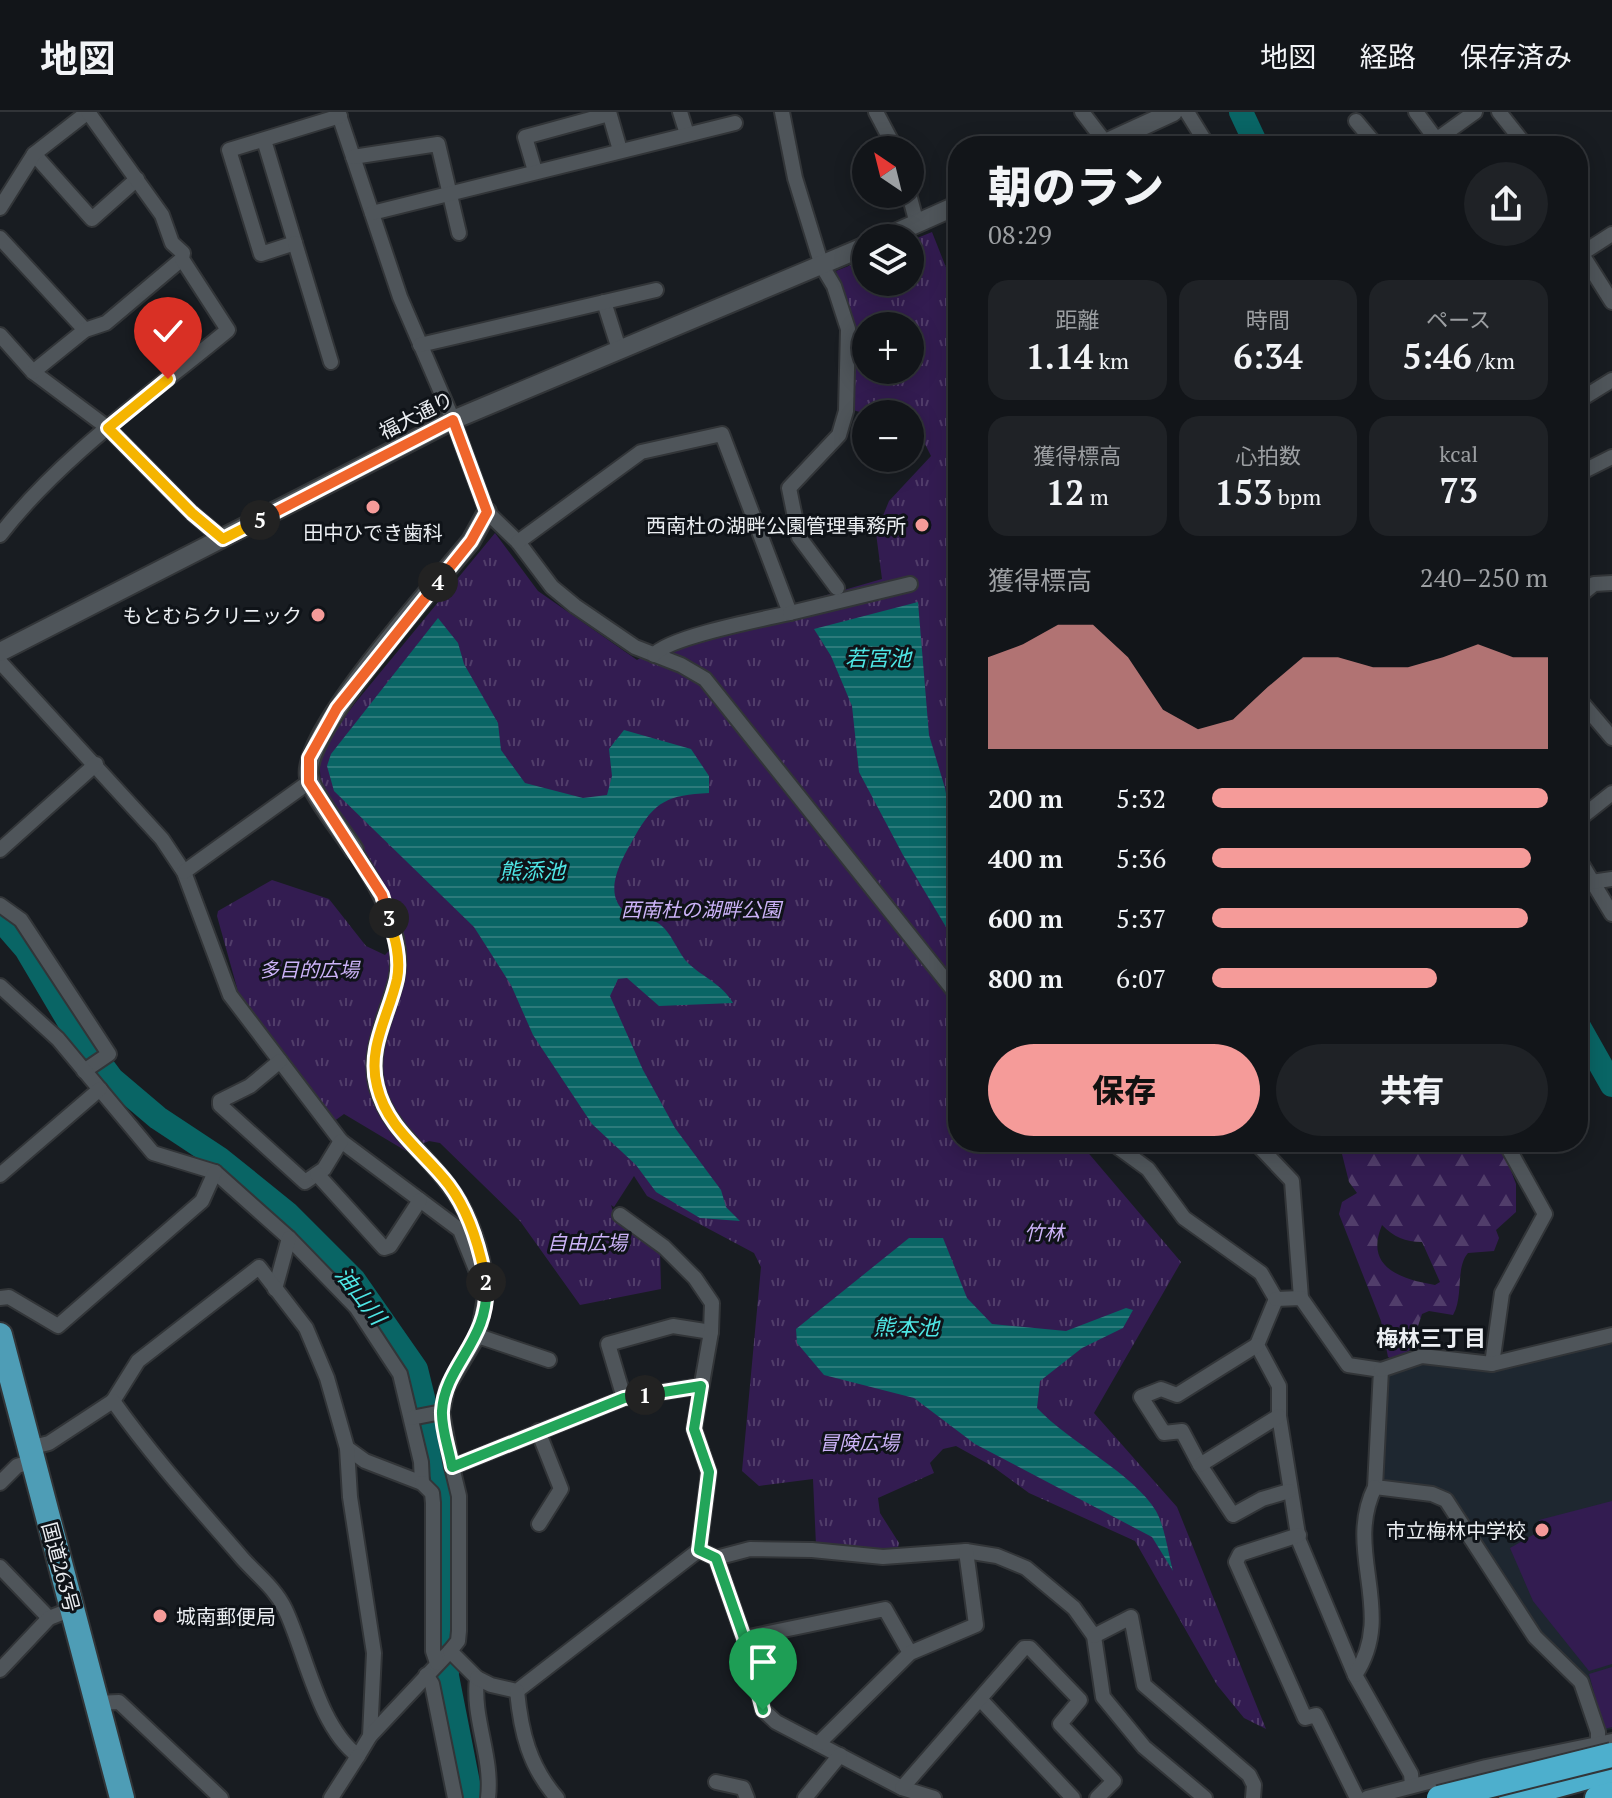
<!DOCTYPE html>
<html lang="ja">
<meta charset="utf-8">
<style>
:root{--surface:#121519;--page:#1f2226;--text:#f1f3f6;--muted:#9c9fa2;--line:#313438;--accent:#f59b99}
body{margin:0;font-family:"PT Serif","Noto Sans JP",serif;background:var(--page);color:var(--text);height:100vh;display:flex;flex-direction:column;font-size:30px;white-space:nowrap}
*{box-sizing:border-box;margin:0}
p{font-size:26px;color:var(--muted)}
.icon{flex:none;width:44px;height:44px;fill:none;stroke:currentColor;stroke-width:2;stroke-linecap:round;stroke-linejoin:round}
.map{position:relative;flex:1;overflow:hidden}
.details{position:absolute;left:948px;top:24px;width:640px;height:1016px;display:flex;flex-direction:column;background:var(--surface);border-radius:32px;box-shadow:0 4px 20px #0003,0 0 0 2px var(--line)}
.details>*{flex:none}
.needle{width:52px;rotate:325deg}
.fabs{position:absolute;left:852px;top:24px;display:grid;gap:16px}
.fabs a{display:grid;place-items:center;width:72px;height:72px;border-radius:50%;background:var(--surface);box-shadow:0 4px 20px #0003,0 0 0 2px var(--line);font-size:40px}
.pin{position:absolute;display:grid;place-items:center;width:68px;height:68px;color:#fff;margin:-82px -34px;border-radius:50% 50% 50% 0;rotate:-45deg;box-shadow:0 0 8px #0007}
.pin .icon{rotate:45deg}
.km{position:absolute;width:40px;height:40px;margin:-20px;border-radius:50%;background:#222;color:#fff;font-size:22px;line-height:40px;text-align:center}
.round{display:grid;place-items:center;flex:none;width:84px;height:84px;border-radius:42px;background:var(--page)}
.overview{display:flex;align-items:center;justify-content:space-between;height:136px;padding:0 40px}
h1{font-size:44px;font-weight:800;line-height:60px}
.figures{display:grid;grid-template-columns:repeat(3,1fr);gap:12px;height:136px;padding:8px 40px}
.figures div{display:grid;align-content:center;border-radius:20px;background:var(--page);text-align:center}
.figures b{font-size:34px;font-weight:800}
.figures small{font-size:22px;font-weight:400}
.figures p{font-size:22px}
.chart{height:224px;padding:16px 40px}
.chart p{display:flex;justify-content:space-between}
.chart svg{width:100%;height:144px;margin-top:8px;fill:var(--accent);opacity:.7}
.action{display:flex;gap:16px;margin-top:auto;padding:16px 40px}
.action a{flex:1;height:92px;border-radius:48px;background:var(--accent);color:#111;font-size:32px;font-weight:800;line-height:92px;text-align:center}
.action a+a{background:var(--page);color:var(--text)}
ul{padding:0 40px;list-style:none;font-size:26px}
li{display:grid;grid-template-columns:128px 96px 1fr;align-items:center;height:60px}
li i{height:20px;border-radius:10px;background:var(--accent)}
header{display:flex;align-items:center;gap:48px;box-sizing:border-box;height:112px;padding:0 40px;background:var(--surface);border-bottom:2px solid var(--line)}
header strong{font-size:38px}
nav{display:flex;gap:44px;margin-inline-start:auto;font-size:28px}
.map>svg:first-child{display:block}
</style>
<header>
<strong>地図</strong>
<nav><a>地図</a><a>経路</a><a>保存済み</a></nav>
</header>
<div class="map">
<svg width="1612" height="1686" viewBox="0 0 1612 1686">
<defs>
<pattern id="forest-firs" width="22" height="20" patternUnits="userSpaceOnUse" patternTransform="scale(2)"><rect width="22" height="20" fill="#331c51"/><path d="M5 1l3.5 6h-7zM16 11l3.5 6h-7z" fill="#513d6a"/></pattern>
<pattern id="park-tufts" width="24" height="20" patternUnits="userSpaceOnUse" patternTransform="scale(2)"><rect width="24" height="20" fill="#331c51"/><path d="M3 7l-1-3M5 7V3M7 7l1-3M15 17l-1-3M17 17v-4M19 17l1-3" fill="none" stroke="#513d6a"/></pattern>
<pattern id="water-rules" width="6" height="5" patternUnits="userSpaceOnUse" patternTransform="scale(2)"><rect width="6" height="5" fill="#096565"/><path d="M0 2.5h6" fill="none" stroke="#2d7b7c"/></pattern>
</defs>
<rect width="100%" height="100%" fill="#181c21"/>
<path fill="#1e2730" d="M1612 1229V1617L1602 1619 1583 1563 1535 1515 1450 1383 1384 1373 1380 1366 1383 1264 1419 1248 1495 1258Z"/>
<g fill="#331c51">
<path d="M1612 1389V1552L1589 1559 1533 1489 1510 1436 1540 1419 1539 1408Z"/>
<path d="M1612 1555V1615L1604 1617 1589 1562Z"/>
</g>
<path fill="url(#forest-firs)" fill-rule="evenodd" d="M1350 1030H1500L1516 1072V1100L1496 1118 1499 1126 1494 1139 1468 1141C1455 1156 1464 1184 1453 1203L1429 1199 1422 1202 1410 1238 1393 1248 1388 1245 1381 1209 1339 1102 1342 1090 1357 1081 1349 1070 1342 1042ZM1382 1113C1394 1125 1405 1130 1422 1130L1440 1170 1435 1173C1401 1167 1364 1156 1382 1113Z"/>
<path fill="url(#park-tufts)" fill-rule="evenodd" d="M932 120 951 168 958 237V1030H1079L1181 1150 1094 1301 1177 1395 1266 1617 1244 1606 1217 1573 1135 1429 1029 1381 992 1354 956 1334 943 1337 930 1351 934 1361 878 1386 880 1401 899 1431 897 1440 816 1433 813 1367 759 1374 742 1359 761 1155 754 1141 647 1084 634 1064 614 1095 611 1093 613 1099 660 1138 661 1177 580 1193 520 1109 440 1031 429 1029 406 1039 344 1002 333 1010 239 883 217 804 218 799 272 768 329 787 366 834 385 843 403 824 384 774 321 673 319 645 331 623 356 590 495 421 538 479 637 548 668 529 882 467 876 421 889 389 931 344 917 316 910 314V302H866L850 297 855 229 836 159 866 147V170H910V129ZM866 214H910V258H866Z"/>
<g fill="url(#water-rules)">
<path d="M918 490 929 623 945 676 958 748V828L946 815 903 743 859 660 852 594 831 544 814 517Z"/>
<path d="M438 506 458 531 464 552 498 611 501 638 525 671 583 686 607 683 612 664 609 637 624 618 691 637 709 664V681C668 683 655 689 635 724 622 747 598 785 631 804 638 809 647 805 654 809 671 816 676 839 688 851 704 866 722 872 733 891L659 894 627 866 618 867 610 884 643 958 675 1016 721 1078 726 1095 740 1109 700 1106 656 1080 636 1053 592 1012 533 923 511 873 474 815 334 679 327 654 331 642Z"/>
<path d="M909 1126H943L967 1186 992 1212 1066 1219 1126 1196 1133 1198 1123 1216 1082 1236 1040 1269 1037 1296C1069 1330 1134 1362 1156 1399 1165 1415 1168 1441 1173 1459L1152 1425 975 1332 914 1286 824 1263 797 1231 796 1217Z"/>
</g>
<g fill="none" stroke-linecap="round" stroke-linejoin="round">
<g stroke="#096565" stroke-width="24">
<path d="M1241 0 1257 34"/>
<path d="M0 807 26 837 68 908 112 967 158 1006 220 1047 287 1101 354 1168 416 1257 445 1375 447 1564 471 1686"/>
<path d="M1578 913 1612 973"/>
</g>
<defs>
<g id="minor">
<path d="M338 0 400 185 453 308 487 400 518 430 552 475 575 494 635 535 681 553 705 567 958 884"/>
<path d="M609 0 620 38"/>
<path d="M680 0 687 22"/>
<path d="M782 0 795 66 822 154 834 174 848 217 846 299 839 323 789 376 799 425 837 476"/>
<path d="M876 0 896 38"/>
<path d="M1082 0 1108 34"/>
<path d="M1187 0 1208 34"/>
<path d="M1416 0 1441 34"/>
<path d="M1499 0 1526 34"/>
<path d="M1356 9 1377 34"/>
<path d="M264 28 295 131 261 142 229 38 340 4"/>
<path d="M1436 28 1475 0"/>
<path d="M34 42 92 107 137 67"/>
<path d="M353 45 438 32 459 121"/>
<path d="M535 59 525 25 609 2"/>
<path d="M909 82 917 112"/>
<path d="M0 96 34 42 88 0"/>
<path d="M372 101 735 11"/>
<path d="M0 126 85 218"/>
<path d="M295 131 331 250"/>
<path d="M1578 136 1612 190"/>
<path d="M1581 142 1612 122"/>
<path d="M604 190 619 237"/>
<path d="M0 223 33 260 108 316 192 401 223 427"/>
<path d="M420 233 656 178"/>
<path d="M33 260 85 218 106 211 182 147"/>
<path d="M1578 289 1612 268"/>
<path d="M1578 362 1612 345"/>
<path d="M0 423C60 345 152 281 228 218L182 147 183 141 172 131 162 103 88 0"/>
<path d="M518 430 641 340 722 322 790 501C763 507 668 525 654 543"/>
<path d="M1578 485 1594 472 1612 471"/>
<path d="M790 501 910 472"/>
<path d="M0 550 162 727 184 760 230 883 341 1029 460 1118 481 1170 487 1174 478 1224 447 1276 442 1300 452 1355 624 1286 701 1274"/>
<path d="M1578 586 1612 626"/>
<path d="M1578 708 1612 681"/>
<path d="M0 738 96 652"/>
<path d="M354 738C377 775 407 822 396 869 387 904 367 939 377 976 389 1018 425 1040 449 1074 467 1097 479 1129 484 1158"/>
<path d="M1578 746 1612 802"/>
<path d="M184 760 309 670"/>
<path d="M1578 772 1612 767"/>
<path d="M0 793 21 808 109 942 84 959"/>
<path d="M0 874 58 927 153 1041 215 1060 289 1126 356 1195 400 1262 421 1350 422 1371 365 1349 347 1336"/>
<path d="M280 949 250 974 220 989V993L305 1070 324 1057 341 1029"/>
<path d="M1111 1030 1148 1057 1184 1106 1261 1161 1276 1187 1257 1233 1279 1274V1304L1299 1429 1355 1563 1411 1662 1412 1673"/>
<path d="M1255 1030 1292 1069 1301 1186"/>
<path d="M317 1062 384 1136 390 1134 420 1088"/>
<path d="M0 1063 100 977"/>
<path d="M275 1177 289 1126"/>
<path d="M0 1186 9 1185 58 1214 202 1089 215 1060"/>
<path d="M1276 1187 1301 1186 1348 1253 1381 1258 1375 1375 1432 1382 1446 1388 1535 1525 1581 1570 1598 1620V1632"/>
<path d="M478 1224 549 1248"/>
<path d="M1257 1233 1177 1283 1161 1277 1141 1285 1164 1321 1182 1319 1200 1353 1233 1403 1262 1387 1289 1379"/>
<path d="M1492 1252 1502 1181 1545 1102 1505 1030"/>
<path d="M1381 1258 1422 1244 1492 1252 1612 1223"/>
<path d="M624 1286 608 1232 673 1214 711 1220"/>
<path d="M113 1289 138 1249 259 1155 306 1216 327 1266 347 1336 350 1385 374 1541 370 1624"/>
<path d="M411 1306 442 1300"/>
<path d="M538 1319 561 1377 539 1412"/>
<path d="M29 1336 49 1331 113 1289C152 1344 198 1395 242 1446 257 1463 275 1476 285 1497 306 1541 318 1614 358 1644L370 1624 450 1539"/>
<path d="M1200 1353 1279 1304"/>
<path d="M452 1355 459 1384V1519L458 1529 450 1539 477 1566C472 1607 493 1644 488 1686"/>
<path d="M0 1371 17 1354 33 1349"/>
<path d="M422 1371 432 1381 433 1391V1539L437 1551"/>
<path d="M1299 1423 1240 1442 1236 1450 1305 1606 1316 1603 1357 1686"/>
<path d="M699 1438 716 1446 750 1437 812 1438 883 1445 966 1439 997 1444 1026 1456 1074 1496 1094 1524 1103 1585 1144 1635 1205 1686"/>
<path d="M716 1446 744 1526 763 1598 776 1610 902 1676 934 1686"/>
<path d="M0 1455 49 1506"/>
<path d="M1094 1524 1131 1505 1144 1573 1249 1663 1254 1673 1253 1686"/>
<path d="M744 1526 885 1497 910 1541"/>
<path d="M0 1558 49 1506 72 1497"/>
<path d="M426 1563 432 1572 455 1686"/>
<path d="M1355 1563C1397 1500 1343 1440 1375 1375"/>
<path d="M477 1566 491 1573 517 1579 699 1438 709 1360 694 1317 711 1220 712 1191 695 1166 664 1135 620 1103"/>
<path d="M517 1579C521 1620 529 1654 557 1686"/>
<path d="M981 1588 1073 1686"/>
<path d="M96 1591 119 1590 221 1686"/>
<path d="M819 1631 910 1541 976 1513 966 1439"/>
<path d="M716 1670 743 1676 747 1686"/>
<path d="M902 1676 1024 1536H1030L1080 1588 1060 1612 1114 1669 1097 1686"/>
<path d="M331 1686 358 1644"/>
<path d="M805 1686 840 1643"/>
<path d="M1367 1686 1486 1655 1612 1629"/>
</g>
<g id="tertiary">
<path d="M1099 34 1173 0"/>
<path d="M884 126 958 93"/>
<path d="M0 540 453 308 866 134"/>
<path d="M354 738C343 720 312 683 309 665 300 621 438 470 471 429L487 400"/>
</g>
<path id="trunk" d="M0 1223 122 1686"/>
<g id="motorway">
<path d="M1511 1686 1612 1658"/>
<path d="M1597 1686 1612 1682"/>
</g>
</defs>
<use href="#minor" stroke="#323538" stroke-width="18"/>
<use href="#tertiary" stroke="#323538" stroke-width="22"/>
<use href="#trunk" stroke="#323538" stroke-width="28"/>
<use href="#motorway" stroke="#323538" stroke-width="28"/>
<use href="#minor" stroke="#4f555a" stroke-width="14"/>
<use href="#tertiary" stroke="#4f555a" stroke-width="18"/>
<use href="#trunk" stroke="#4e9db6" stroke-width="24"/>
<use href="#motorway" stroke="#4dafcd" stroke-width="24"/>
<defs>
<path id="motorway-bridge" d="M1439 1686 1612 1643"/>
</defs>
<use href="#motorway-bridge" stroke="#323538" stroke-width="28" stroke-linecap="butt"/>
<use href="#motorway-bridge" stroke="#4dafcd" stroke-width="24"/>
</g>
<g fill="none" stroke-linecap="round" stroke-linejoin="round">
<defs>
<path id="split-1" d="M645 1283 701 1274 694 1317 709 1360 699 1438 716 1446 744 1526 763 1598"/>
<path id="split-2" d="M486 1170C491 1228 445 1252 442 1299 441 1316 449 1337 452 1355L624 1286 645 1283"/>
<path id="split-3" d="M389 806C395 826 401 846 397 867 389 903 367 936 377 974 387 1017 424 1040 449 1073 470 1101 480 1137 486 1170"/>
<path id="split-4" d="M389 806 382 783 309 670V646L337 596 438 470"/>
<path id="split-5" d="M260 408 453 308 487 400 471 429 438 470"/>
<path id="split-6" d="M168 267 108 316 192 401 223 427 260 408"/>
</defs>
<use href="#split-1" stroke="#fff" stroke-width="16"/>
<use href="#split-2" stroke="#fff" stroke-width="16"/>
<use href="#split-3" stroke="#fff" stroke-width="16"/>
<use href="#split-4" stroke="#fff" stroke-width="16"/>
<use href="#split-5" stroke="#fff" stroke-width="16"/>
<use href="#split-6" stroke="#fff" stroke-width="16"/>
<use href="#split-1" stroke="#22a559" stroke-width="10"/>
<use href="#split-2" stroke="#22a559" stroke-width="10"/>
<use href="#split-3" stroke="#f5b400" stroke-width="10"/>
<use href="#split-4" stroke="#f0652b" stroke-width="10"/>
<use href="#split-5" stroke="#f0652b" stroke-width="10"/>
<use href="#split-6" stroke="#f5b400" stroke-width="10"/>
</g>
<g fill="#f59b99" stroke="#0f1318" stroke-width="3">
<circle cx="373" cy="395" r="8"/>
<circle cx="922" cy="413" r="8"/>
<circle cx="318" cy="503" r="8"/>
<circle cx="1542" cy="1418" r="8"/>
<circle cx="160" cy="1504" r="8"/>
</g>
<g text-anchor="middle" dominant-baseline="central" stroke-width="6" stroke-linejoin="round" paint-order="stroke">
<g font-size="20" fill="#ebeef2" stroke="#0f1318">
<text transform="translate(416 303) rotate(-27)">福大通り</text>
<text transform="translate(61 1455) rotate(75)">国道263号</text>
</g>
<g font-size="20" fill="#ebeef2" stroke="#0f1318" text-anchor="end">
<text x="906" y="413">西南杜の湖畔公園管理事務所</text>
<text x="373" y="420" text-anchor="middle">田中ひでき歯科</text>
<text x="302" y="503">もとむらクリニック</text>
<text x="1526" y="1418">市立梅林中学校</text>
<text x="176" y="1504" text-anchor="start">城南郵便局</text>
</g>
<g font-size="20" font-style="italic" fill="#ccb3f8" stroke="#0f1318">
<text x="701" y="797">西南杜の湖畔公園</text>
<text x="309" y="857">多目的広場</text>
<text x="1044" y="1120">竹林</text>
<text x="587" y="1130">自由広場</text>
<text x="859" y="1330">冒険広場</text>
</g>
<g font-size="22" font-style="italic" fill="#4ee6e5" stroke="#0f1318">
<text x="878" y="545">若宮池</text>
<text x="532" y="758">熊添池</text>
<text transform="translate(361 1183) rotate(52)">油山川</text>
<text x="906" y="1214">熊本池</text>
</g>
<g font-size="22" font-weight="bold" fill="#ebeef2" stroke="#0f1318">
<text x="1431" y="1225">梅林三丁目</text>
</g>
</g>
</svg>
<div class="fabs">
<a><svg class="needle" viewBox="-14 -14 28 28"><path d="M0-13l5 13h-10z" fill="#e53935"/><path d="M0 13l5-13h-10z" fill="#9c9fa2"/></svg></a>
<a><svg class="icon" aria-label="layers" viewBox="0 0 24 24"><path d="M12 4l9 5-9 5-9-5zM3 14l9 5 9-5"/></svg></a>
<a>+</a>
<a>−</a>
</div>
<div class="pin" style="left:763px;top:1598px;background:#1e9e55"><svg class="icon" aria-label="arrive" viewBox="0 0 24 24"><path d="M6 21V4h12l-3 4 3 4H6"/></svg></div>
<div class="pin" style="left:168px;top:267px;background:#d93025"><svg class="icon" aria-label="check" viewBox="0 0 24 24"><path d="M5 12l5 5 9-10"/></svg></div>
<b class="km" style="left:645px;top:1283px">1</b>
<b class="km" style="left:486px;top:1170px">2</b>
<b class="km" style="left:389px;top:806px">3</b>
<b class="km" style="left:438px;top:470px">4</b>
<b class="km" style="left:260px;top:408px">5</b>
<section class="details">
<div class="overview"><div><h1>朝のラン</h1><p>08:29</p></div><a class="round"><svg class="icon" aria-label="share" viewBox="0 0 24 24"><path d="M12 15V3M7 8l5-5 5 5M5 13v7h14v-7"/></svg></a></div>
<div class="figures">
<div><p>距離</p><b>1.14<small> km</small></b></div>
<div><p>時間</p><b>6:34</b></div>
<div><p>ペース</p><b>5:46<small> /km</small></b></div>
</div>
<div class="figures">
<div><p>獲得標高</p><b>12<small> m</small></b></div>
<div><p>心拍数</p><b>153<small> bpm</small></b></div>
<div><p>kcal</p><b>73</b></div>
</div>
<div class="chart"><p><span>獲得標高</span>240–250 m</p>
<svg viewBox="0 0 160 44" preserveAspectRatio="none"><path d="M0 44V16L10 12L20 6L30 6L40 16L50 32L60 38L70 35L80 25L90 16L100 16L110 19L120 19L130 16L140 12L150 16L160 16V44z"/></svg>
</div>
<ul>
<li><b>200 m</b>5:32<i style="width:100%"></i></li>
<li><b>400 m</b>5:36<i style="width:95%"></i></li>
<li><b>600 m</b>5:37<i style="width:94%"></i></li>
<li><b>800 m</b>6:07<i style="width:67%"></i></li>
</ul>
<div class="action"><a>保存</a><a>共有</a></div>
</section>
</div>
